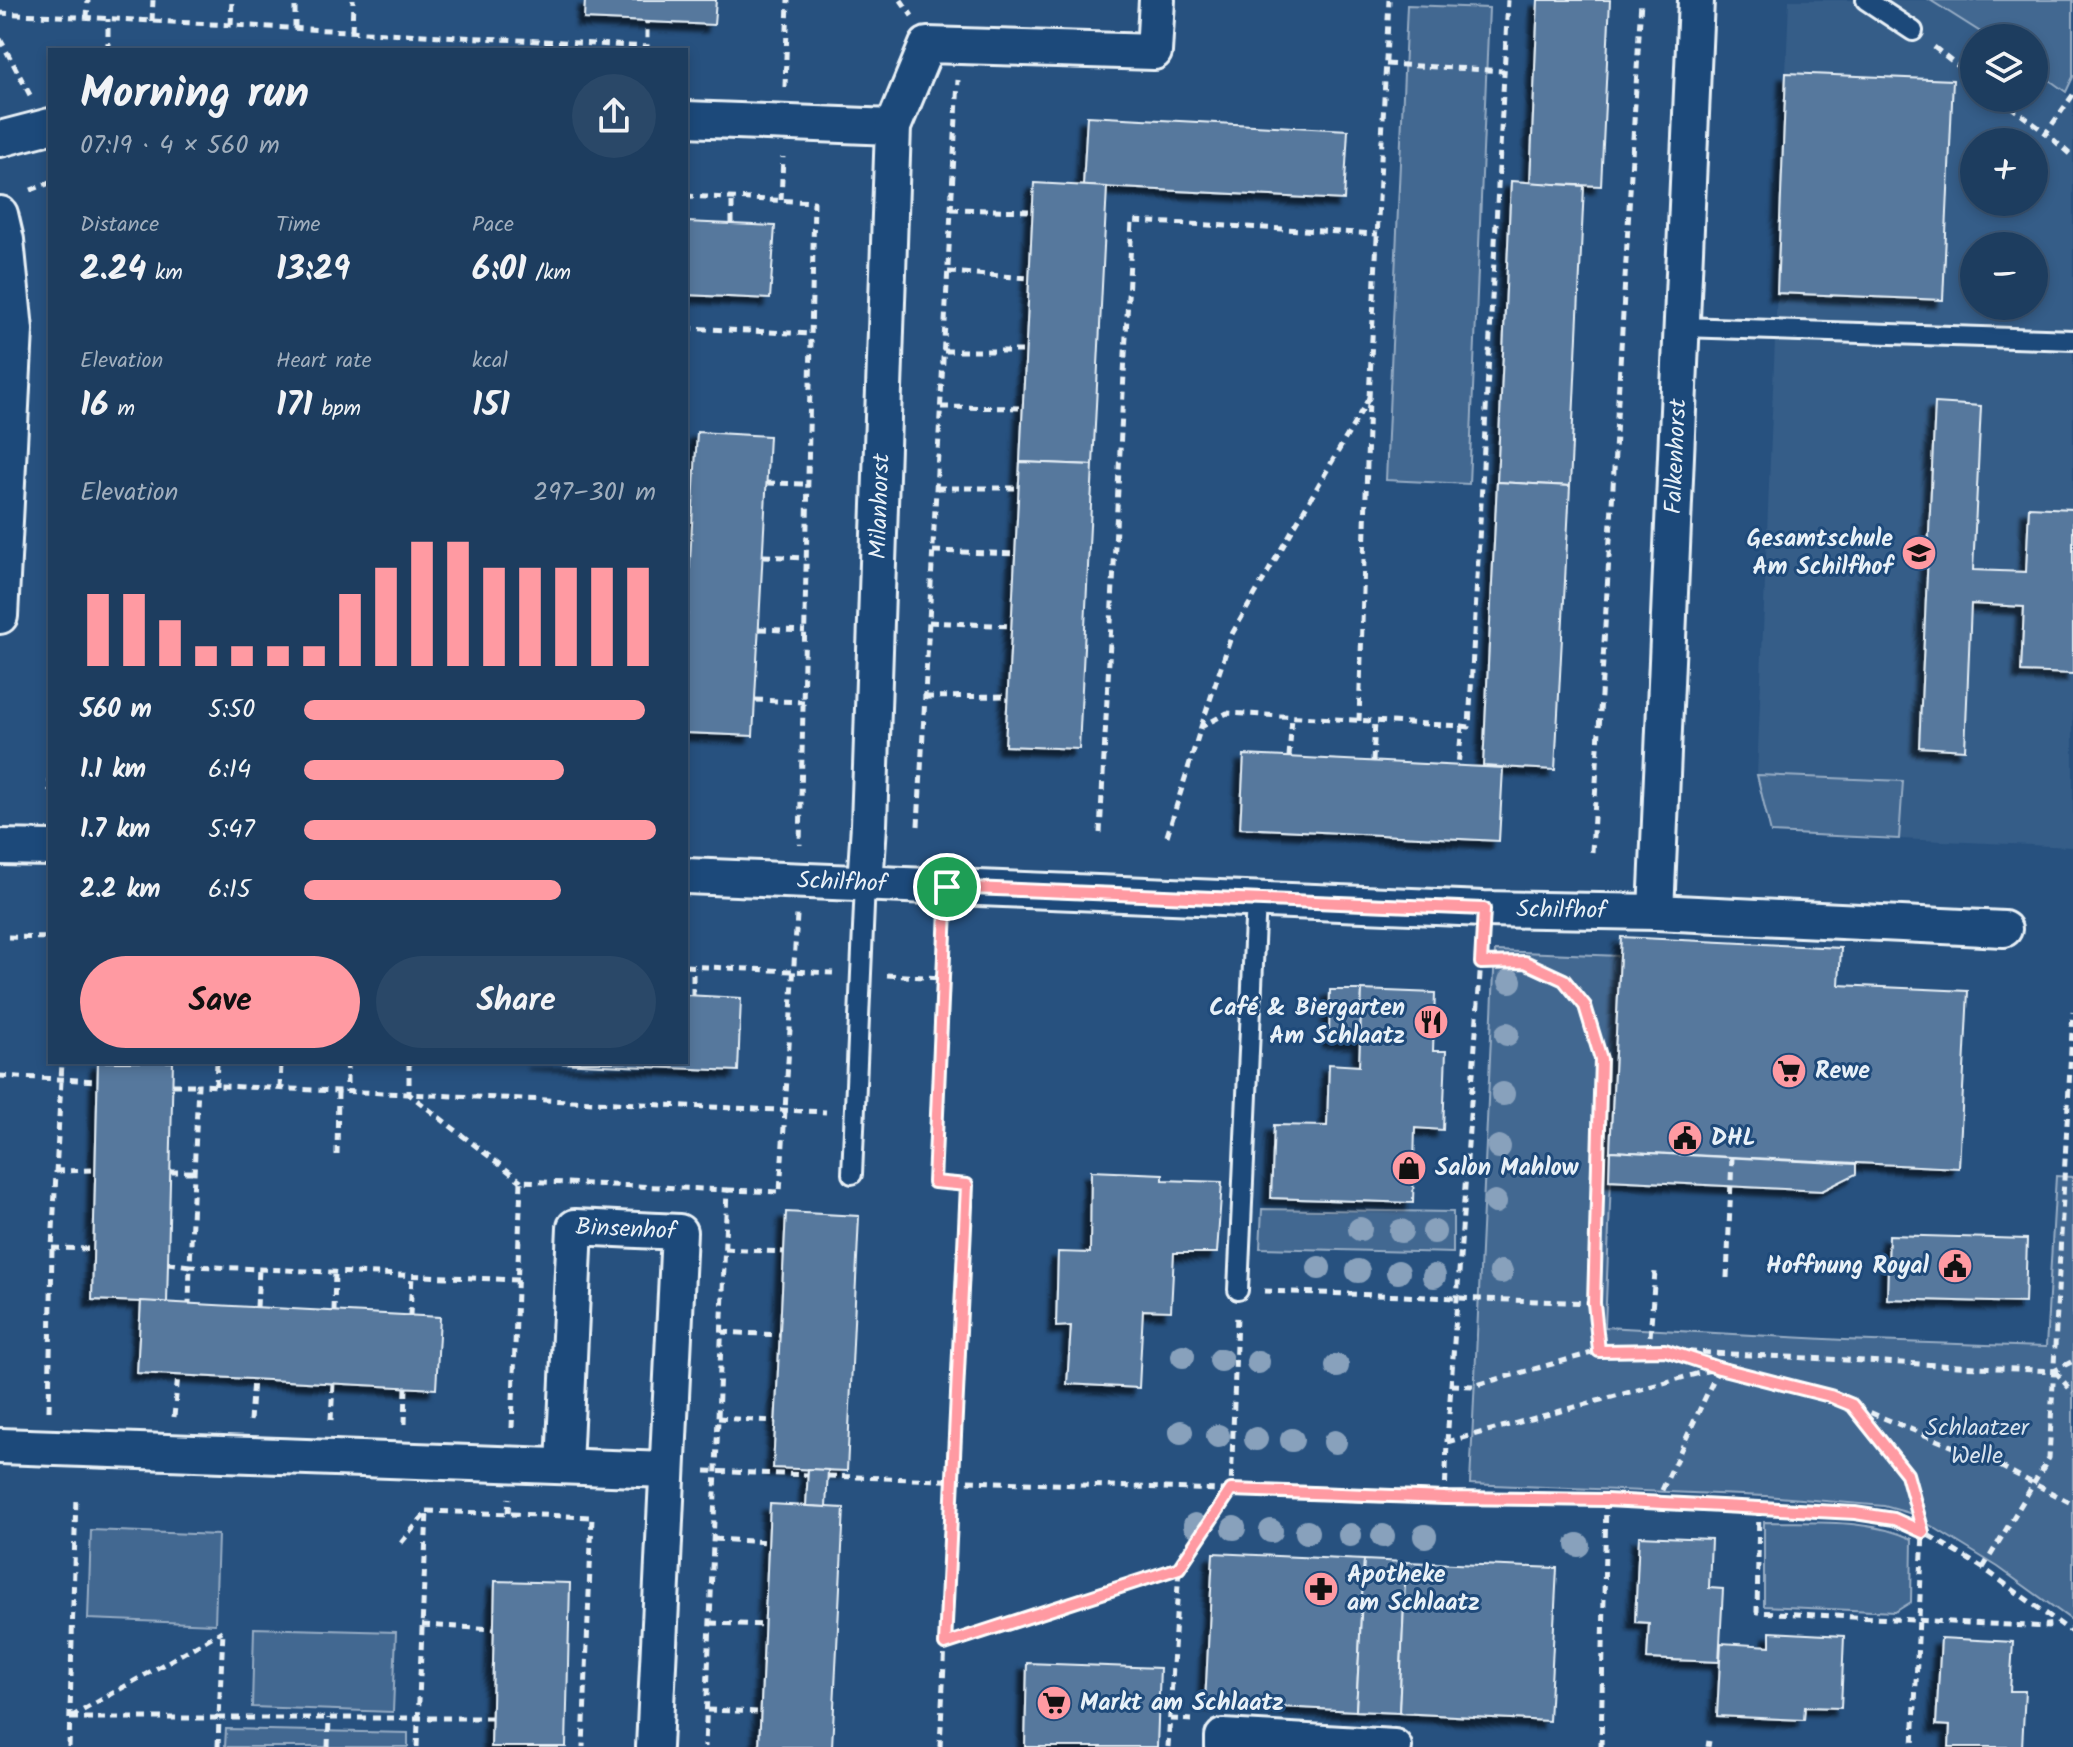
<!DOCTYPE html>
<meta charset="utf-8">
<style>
:root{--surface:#1d3d5f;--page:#2a4868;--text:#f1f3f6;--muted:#a0aebd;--line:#3b5674;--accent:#ff9aa2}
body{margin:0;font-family:Kalam,sans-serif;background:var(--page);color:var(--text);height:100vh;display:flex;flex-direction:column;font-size:30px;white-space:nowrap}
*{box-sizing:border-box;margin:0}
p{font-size:26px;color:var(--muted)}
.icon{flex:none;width:44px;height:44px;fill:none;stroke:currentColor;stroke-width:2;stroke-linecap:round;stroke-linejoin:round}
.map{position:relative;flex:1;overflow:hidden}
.details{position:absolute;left:48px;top:48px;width:640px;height:1016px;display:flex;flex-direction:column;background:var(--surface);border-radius:0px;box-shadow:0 4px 12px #0003,0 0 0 2px var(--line)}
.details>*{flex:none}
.tools{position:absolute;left:1960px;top:24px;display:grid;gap:16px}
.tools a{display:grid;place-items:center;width:88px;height:88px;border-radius:50%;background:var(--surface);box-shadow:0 4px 12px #0003,0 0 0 2px var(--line);font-size:40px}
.pin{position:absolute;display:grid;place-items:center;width:68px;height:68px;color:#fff;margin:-34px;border:4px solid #fff;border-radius:50%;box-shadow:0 2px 8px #0007}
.round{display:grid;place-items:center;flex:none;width:84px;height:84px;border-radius:42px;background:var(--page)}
.summary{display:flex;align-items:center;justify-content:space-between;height:136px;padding:0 32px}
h1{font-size:44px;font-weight:600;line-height:60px}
.metrics{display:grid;grid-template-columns:repeat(3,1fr);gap:12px;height:136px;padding:8px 32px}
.metrics div{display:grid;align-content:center}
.metrics b{font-size:34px;font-weight:600}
.metrics small{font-size:22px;font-weight:400}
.metrics p{font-size:22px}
.chart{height:224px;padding:16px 32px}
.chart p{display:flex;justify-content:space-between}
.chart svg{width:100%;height:144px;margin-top:8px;stroke:var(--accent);stroke-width:6}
.primary-button{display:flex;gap:16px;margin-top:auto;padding:16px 32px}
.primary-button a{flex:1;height:92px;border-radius:48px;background:var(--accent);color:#111;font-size:32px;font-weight:600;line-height:92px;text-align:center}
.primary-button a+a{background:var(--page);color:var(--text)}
ul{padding:0 32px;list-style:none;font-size:26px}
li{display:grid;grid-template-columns:128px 96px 1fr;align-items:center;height:60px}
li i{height:20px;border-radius:10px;background:var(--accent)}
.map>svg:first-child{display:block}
</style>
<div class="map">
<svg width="2073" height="1747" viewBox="0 0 2073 1747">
<defs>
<filter id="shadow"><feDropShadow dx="-7" dy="7" stdDeviation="2" flood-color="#0009"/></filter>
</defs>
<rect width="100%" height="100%" fill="#27517f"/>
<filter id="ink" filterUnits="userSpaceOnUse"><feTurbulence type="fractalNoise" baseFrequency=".0125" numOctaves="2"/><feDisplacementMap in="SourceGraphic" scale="16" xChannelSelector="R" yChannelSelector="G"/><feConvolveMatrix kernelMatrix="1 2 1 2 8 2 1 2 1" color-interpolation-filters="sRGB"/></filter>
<g filter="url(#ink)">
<path fill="#355d88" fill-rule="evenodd" d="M1789 0H1930L1990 38H1974V98H2034V69L2073 100V847L1899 839 1903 781 1757 775ZM1974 142H2034V202H1974ZM1974 246H2034V306H1974Z"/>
<g fill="#436891" stroke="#96acc4" stroke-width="2">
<path d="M1930 0H2073V77L2066 92 2034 69V38H1990Z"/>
<path d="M1407 5 1489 8 1469 484 1386 480Z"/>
<path d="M1757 775 1903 781 1899 839 1771 833Z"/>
<path d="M1495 951 1620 956 1605 1327 1844 1340 2046 1347 2056 1176 2073 1177V1621L1998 1567 1933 1527 1909 1513 1884 1506 1766 1496 1470 1484Z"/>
<path d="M1262 1209 1453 1212V1253L1260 1248Z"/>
<path d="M1764 1522C1812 1523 1868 1518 1912 1539L1911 1602 1895 1612 1764 1606Z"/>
<path d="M91 1530 218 1535 215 1624 88 1619Z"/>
<path d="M254 1628 396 1632 393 1712 252 1707Z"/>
<path d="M226 1729 408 1733V1747H225Z"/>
</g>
<g fill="#57789d" stroke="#e8f1f8" stroke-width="2" filter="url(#shadow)">
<path d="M585 0H716L714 25 584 19Z"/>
<path d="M1538 0H1610L1601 186 1530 183Z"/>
<path d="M1786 73 1953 80 1943 300 1777 293Z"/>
<path d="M1087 116 1348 130 1344 200 1083 186Z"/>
<path d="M1511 181 1584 186 1570 486 1497 482Z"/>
<path d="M1034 183 1107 187 1093 465 1020 462Z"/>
<path d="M686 222 775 226 770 299 686 295Z"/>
<path d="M1935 403 1981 406 1973 570 2026 572 2029 507 2073 509V674L2021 672 2024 607 1971 604 1965 750 1919 747Z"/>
<path d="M697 432 769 436 753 736 686 733V636Z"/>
<path d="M1020 462 1093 465 1079 749 1005 746Z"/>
<path d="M1497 482 1570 486 1555 770 1483 766Z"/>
<path d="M1244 755 1503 768 1499 841 1240 828Z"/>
<path d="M1621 937 1841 948 1839 985 1968 991 1959 1168 1610 1151Z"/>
<path d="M1330 990H1362L1360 1041 1329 1040Z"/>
<path d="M1362 990 1435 993 1433 1051H1446L1443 1130 1415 1128 1413 1203 1271 1198 1274 1125 1327 1126 1329 1064 1359 1066Z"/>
<path d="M686 995 741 998 738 1071 535 1062H686Z"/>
<path d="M98 1062H173L167 1303 92 1300Z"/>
<path d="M1610 1151 1856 1164V1174L1822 1191 1609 1180Z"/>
<path d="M1091 1171 1163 1174V1180L1222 1182 1217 1253H1174L1171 1311 1143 1310 1139 1388 1067 1384 1071 1326 1056 1327 1058 1252 1090 1253Z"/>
<path d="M786 1212 859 1216 847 1471 773 1468Z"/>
<path d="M1889 1235 2027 1239 2025 1303 1887 1299Z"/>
<path d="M141 1301 440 1317 436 1389 137 1373Z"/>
<path d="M808 1469 828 1470 826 1507 806 1506Z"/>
<path d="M770 1504 844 1508 832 1747H759Z"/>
<path d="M1639 1536 1711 1539 1709 1588 1723 1589 1719 1662 1647 1659 1649 1623 1635 1622Z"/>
<path d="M1213 1553 1364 1560 1356 1711 1205 1703Z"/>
<path d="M1364 1560 1406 1562 1399 1713 1356 1711Z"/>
<path d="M1406 1562 1557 1568 1549 1721 1399 1713Z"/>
<path d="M495 1581 570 1583 566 1747H491Z"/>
<path d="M1770 1632 1844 1636 1841 1708 1805 1707 1804 1720 1717 1716 1721 1643 1770 1646Z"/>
<path d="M1941 1638 2013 1642 2010 1691H2025L2022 1747H1949L1950 1726 1936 1725Z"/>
<path d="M1027 1663 1160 1668 1157 1747H1025Z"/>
</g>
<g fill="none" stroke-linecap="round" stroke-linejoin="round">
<defs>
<g id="lane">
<path d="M1866 0 1913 31"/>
<path d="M1682 327 2073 340"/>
<path d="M852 1174 865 884"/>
<path d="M1238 1290 1256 899"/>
</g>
<g id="street">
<path d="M686 119 893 127"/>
<path d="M0 139 50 126"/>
<path d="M0 214 6 240 15 330 0 616"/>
<path d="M0 847 50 848"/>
<path id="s1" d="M686 876 1484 909 1656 912 2004 929"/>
<path id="s2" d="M865 884 869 825 893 127 927 45 1154 52 1157 0"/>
<path id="s3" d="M1656 912 1696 0"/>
<path d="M0 1446 667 1470"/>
<path id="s4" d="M564 1466 575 1227 679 1232 654 1747"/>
<path d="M1223 1747V1737L1394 1747"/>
</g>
</defs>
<use href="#lane" stroke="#e8f1f8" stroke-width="24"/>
<use href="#street" stroke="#e8f1f8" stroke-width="40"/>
<g stroke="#e8f1f8" stroke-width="5" stroke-dasharray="8 6" stroke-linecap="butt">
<path d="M901 0 912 16"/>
<path d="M0 13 539 41 563 50"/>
<path d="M87 18 88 0"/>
<path d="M152 21 153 0"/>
<path d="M231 25 232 0"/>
<path d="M295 29V0"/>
<path d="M352 31 353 0"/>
<path d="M0 39 30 95"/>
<path d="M544 41 647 47V22"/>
<path d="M1934 47 1974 78"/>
<path d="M108 50V19"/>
<path d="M1386 64 1504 71"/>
<path d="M785 87 788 0"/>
<path d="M2073 95 2046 133 2073 157"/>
<path d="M1999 98 2046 133"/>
<path d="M31 190 50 183"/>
<path d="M686 196 814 202 800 845"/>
<path d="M781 200 783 157"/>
<path d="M951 209 1032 211"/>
<path d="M732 224V198"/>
<path d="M948 272 1029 278"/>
<path d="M686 328 811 334"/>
<path d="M944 351H1025"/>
<path d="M686 353 687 329"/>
<path d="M1369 398 1389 0"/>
<path d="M941 407 1022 408"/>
<path d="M767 483 808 484"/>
<path d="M937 488H1018"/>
<path d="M933 551 1015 554"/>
<path d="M763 556 806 558"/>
<path d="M929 622 1011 626"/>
<path d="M759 629 805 631"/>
<path d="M925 697 1008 696"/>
<path d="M755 700 804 702"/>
<path d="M1462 726 1469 727 1508 0"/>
<path d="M1201 727 1232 634 1369 398 1359 721"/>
<path d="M1289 757 1292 717"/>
<path d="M50 761V791"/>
<path d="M1373 761 1375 721"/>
<path d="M918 826 958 80"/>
<path d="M1100 833 1132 221 1378 234"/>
<path d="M1167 836 1201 727 1227 713 1462 726 1458 766"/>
<path d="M1592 852 1641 0"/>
<path d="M8 937 50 938"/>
<path d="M1481 963 1525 962 1564 980 1585 1006 1601 1059 1594 1303 1599 1351"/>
<path d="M686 966 833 973"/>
<path d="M887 975 943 978"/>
<path d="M693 996V967"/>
<path d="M347 1062V1092"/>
<path d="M409 1062V1094L521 1181"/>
<path d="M0 1076 97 1081"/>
<path d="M172 1085H198"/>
<path d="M216 1086 217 1062"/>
<path d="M280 1089 281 1062"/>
<path d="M337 1155 338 1091"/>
<path d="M56 1171 95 1170"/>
<path d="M170 1172H194"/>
<path d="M727 1190 780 1192 797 915"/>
<path d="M52 1248 93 1249"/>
<path d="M725 1249 784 1252"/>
<path d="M168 1263 190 1266 189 1303"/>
<path d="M1727 1278 1732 1157"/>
<path d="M518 1280 190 1266 198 1085 826 1112"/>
<path d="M1264 1291 1594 1303"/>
<path d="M257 1307 259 1269"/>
<path d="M334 1311 335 1272"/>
<path d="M410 1315 412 1275"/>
<path d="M722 1332 780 1335"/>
<path d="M1649 1350 1655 1272"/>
<path d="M1674 1351 2054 1371 2073 1361"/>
<path d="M2055 1371 2073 1393"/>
<path d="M1451 1385 1473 1386 1599 1351 1665 1350 1719 1368 1830 1396 2000 1466 2073 1504"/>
<path d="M1853 1405 1907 1474 1923 1532 1913 1747"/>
<path d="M49 1411 52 1248 62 1062"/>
<path d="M174 1417 178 1375"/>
<path d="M718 1418 775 1421"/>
<path d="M331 1420 333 1383"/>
<path d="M250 1421 253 1379"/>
<path d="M405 1424 406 1387"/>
<path d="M512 1428 521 1181 727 1190 705 1747"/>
<path d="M1447 1442 1718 1368"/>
<path d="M705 1471 808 1475"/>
<path d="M828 1476 1445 1498 1606 1500 1855 1513 1894 1519 1923 1532 1983 1568 2073 1633"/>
<path d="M1445 1498 1447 1442 1482 946"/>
<path d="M1656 1503 1719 1368"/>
<path d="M1759 1508 1757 1612 2048 1627 2047 1615"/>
<path d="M427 1511 592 1517 583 1747"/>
<path d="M508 1513 509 1498"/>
<path d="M714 1539 769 1542"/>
<path d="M401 1543 426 1513"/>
<path d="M1983 1568 2049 1458 2073 1012"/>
<path d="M710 1623 764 1625"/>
<path d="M422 1625 494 1629"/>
<path d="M945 1644 1179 1568 1231 1490 1237 1315"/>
<path d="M707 1710 760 1712"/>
<path d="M71 1717 222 1631"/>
<path d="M70 1718H219L223 1631"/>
<path d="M1170 1719 1193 1720"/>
<path d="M69 1747 76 1496"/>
<path d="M218 1747 219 1718H492"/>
<path d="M328 1747 329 1718"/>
<path d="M417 1747 427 1511"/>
<path d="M940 1747 967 1185 934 1182 945 924"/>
<path d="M1168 1747 1179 1568"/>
<path d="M1601 1747 1606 1500"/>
<path d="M1708 1747 1709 1741"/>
</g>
<use href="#lane" stroke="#1f4a7a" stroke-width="18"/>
<use href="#street" stroke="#1f4a7a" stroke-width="34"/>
</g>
<g fill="#88a1bc">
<circle cx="1510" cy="981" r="12"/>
<circle cx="1507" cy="1034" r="12"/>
<circle cx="1503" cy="1094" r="12"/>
<circle cx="1499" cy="1147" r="12"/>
<circle cx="1495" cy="1202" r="12"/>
<circle cx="1360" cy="1229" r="12"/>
<circle cx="1401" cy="1231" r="12"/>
<circle cx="1434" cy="1232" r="12"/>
<circle cx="1319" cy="1268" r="12"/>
<circle cx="1358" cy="1271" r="12"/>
<circle cx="1398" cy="1272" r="12"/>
<circle cx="1501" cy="1272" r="12"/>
<circle cx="1434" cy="1276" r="12"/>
<circle cx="1183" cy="1356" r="12"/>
<circle cx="1221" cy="1360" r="12"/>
<circle cx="1258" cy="1362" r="12"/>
<circle cx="1337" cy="1366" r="12"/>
<circle cx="1181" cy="1432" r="12"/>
<circle cx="1218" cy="1436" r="12"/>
<circle cx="1256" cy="1439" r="12"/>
<circle cx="1292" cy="1440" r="12"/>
<circle cx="1335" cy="1442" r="12"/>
<circle cx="1195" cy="1525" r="12"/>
<circle cx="1234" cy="1528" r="12"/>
<circle cx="1271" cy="1531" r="12"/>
<circle cx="1307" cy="1532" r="12"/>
<circle cx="1350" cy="1535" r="12"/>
<circle cx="1383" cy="1536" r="12"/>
<circle cx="1425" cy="1536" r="12"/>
<circle cx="1578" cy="1545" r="12"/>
</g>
</g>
<g fill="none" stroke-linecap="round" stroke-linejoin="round" filter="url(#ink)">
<defs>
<path id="route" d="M947 887 1484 909 1481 963 1525 962 1564 980 1585 1006 1601 1059 1594 1303 1599 1351 1665 1350 1719 1368 1830 1396 1852 1405 1907 1474 1923 1532 1894 1519 1855 1513 1606 1500 1445 1498 1231 1490 1179 1568 945 1644 967 1185 934 1182Z"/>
</defs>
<use href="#route" stroke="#fff" stroke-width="16"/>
<use href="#route" stroke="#ff9aa2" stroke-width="10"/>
</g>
<defs>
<symbol id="school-disc" viewBox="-11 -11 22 22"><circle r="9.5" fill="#ff9aa2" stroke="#1f4a7a"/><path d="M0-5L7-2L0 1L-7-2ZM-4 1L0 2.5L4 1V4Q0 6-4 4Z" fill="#111"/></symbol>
<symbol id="restaurant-disc" viewBox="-11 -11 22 22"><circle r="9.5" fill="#ff9aa2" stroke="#1f4a7a"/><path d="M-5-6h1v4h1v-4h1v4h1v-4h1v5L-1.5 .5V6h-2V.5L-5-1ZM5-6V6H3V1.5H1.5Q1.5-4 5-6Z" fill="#111"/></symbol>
<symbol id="supermarket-disc" viewBox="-11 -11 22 22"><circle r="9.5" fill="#ff9aa2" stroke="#1f4a7a"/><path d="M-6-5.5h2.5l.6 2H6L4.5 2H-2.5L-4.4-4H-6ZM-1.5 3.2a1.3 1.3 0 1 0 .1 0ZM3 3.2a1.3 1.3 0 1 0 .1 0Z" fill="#111"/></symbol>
<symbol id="civic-disc" viewBox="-11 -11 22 22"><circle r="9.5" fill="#ff9aa2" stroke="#1f4a7a"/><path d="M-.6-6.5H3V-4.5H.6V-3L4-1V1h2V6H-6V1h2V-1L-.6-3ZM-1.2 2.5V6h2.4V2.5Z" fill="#111"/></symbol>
<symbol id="shop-disc" viewBox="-11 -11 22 22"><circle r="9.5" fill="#ff9aa2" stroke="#1f4a7a"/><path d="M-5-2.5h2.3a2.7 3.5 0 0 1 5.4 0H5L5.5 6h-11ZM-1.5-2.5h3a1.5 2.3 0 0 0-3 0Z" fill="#111"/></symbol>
<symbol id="pharmacy-disc" viewBox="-11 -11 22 22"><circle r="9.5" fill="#ff9aa2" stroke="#1f4a7a"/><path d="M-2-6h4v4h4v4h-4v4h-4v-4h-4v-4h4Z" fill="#111"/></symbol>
</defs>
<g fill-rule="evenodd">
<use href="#school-disc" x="1899" y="533" width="40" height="40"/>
<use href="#restaurant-disc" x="1411" y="1002" width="40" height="40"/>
<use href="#supermarket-disc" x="1769" y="1051" width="40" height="40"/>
<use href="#civic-disc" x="1665" y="1118" width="40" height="40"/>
<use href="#shop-disc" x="1389" y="1148" width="40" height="40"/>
<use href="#civic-disc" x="1935" y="1246" width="40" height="40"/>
<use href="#pharmacy-disc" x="1301" y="1569" width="40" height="40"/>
<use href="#supermarket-disc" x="1034" y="1683" width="40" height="40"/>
</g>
<g text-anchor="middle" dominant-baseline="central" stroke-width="6" stroke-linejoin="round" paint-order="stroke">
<g font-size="24" fill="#e8f1f8" stroke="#1f4a7a">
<text stroke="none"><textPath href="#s3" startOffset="456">Falkenhorst</textPath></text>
<text stroke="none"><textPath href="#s2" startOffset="378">Milanhorst</textPath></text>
<text stroke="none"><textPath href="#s1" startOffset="156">Schilfhof</textPath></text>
<text stroke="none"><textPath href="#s1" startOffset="876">Schilfhof</textPath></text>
<text stroke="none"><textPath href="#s4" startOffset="290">Binsenhof</textPath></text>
</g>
<g font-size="24" font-weight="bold" fill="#e8f1f8" stroke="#1f4a7a" text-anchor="start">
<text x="1893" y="539" text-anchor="end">Gesamtschule<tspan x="1893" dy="28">Am Schilfhof</tspan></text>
<text x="1405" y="1008" text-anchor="end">Café &amp; Biergarten<tspan x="1405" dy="28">Am Schlaatz</tspan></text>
<text x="1815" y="1071">Rewe</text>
<text x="1711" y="1138">DHL</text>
<text x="1435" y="1168">Salon Mahlow</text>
<text x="1929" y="1266" text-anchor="end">Hoffnung Royal</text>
<text x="1347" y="1575">Apotheke<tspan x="1347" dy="28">am Schlaatz</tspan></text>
<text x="1080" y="1703">Markt am Schlaatz</text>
</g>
<g font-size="24" fill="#d8e3ee" stroke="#1f4a7a">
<text x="1977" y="1428">Schlaatzer<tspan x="1977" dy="28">Welle</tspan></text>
</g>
</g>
</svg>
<div class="tools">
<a><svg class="icon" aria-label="layers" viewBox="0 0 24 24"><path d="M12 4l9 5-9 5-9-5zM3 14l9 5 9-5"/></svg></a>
<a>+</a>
<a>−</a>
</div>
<div class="pin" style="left:947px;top:887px;background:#1e9e55"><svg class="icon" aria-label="arrive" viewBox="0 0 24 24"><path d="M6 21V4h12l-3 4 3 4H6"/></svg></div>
<section class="details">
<div class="summary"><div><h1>Morning run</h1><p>07:19 · 4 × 560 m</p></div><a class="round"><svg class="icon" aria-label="share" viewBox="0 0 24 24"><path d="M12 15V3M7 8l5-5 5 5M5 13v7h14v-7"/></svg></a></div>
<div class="metrics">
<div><p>Distance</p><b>2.24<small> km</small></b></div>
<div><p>Time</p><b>13:29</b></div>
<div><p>Pace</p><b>6:01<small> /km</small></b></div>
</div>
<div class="metrics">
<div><p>Elevation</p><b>16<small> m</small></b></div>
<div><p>Heart rate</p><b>171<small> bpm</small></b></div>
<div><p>kcal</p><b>151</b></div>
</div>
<div class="chart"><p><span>Elevation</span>297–301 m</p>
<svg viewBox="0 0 160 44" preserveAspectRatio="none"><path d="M5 44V22M15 44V22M25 44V30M35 44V38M45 44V38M55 44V38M65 44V38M75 44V22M85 44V14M95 44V6M105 44V6M115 44V14M125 44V14M135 44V14M145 44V14M155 44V14"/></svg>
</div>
<ul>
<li><b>560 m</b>5:50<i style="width:97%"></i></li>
<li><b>1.1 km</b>6:14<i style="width:74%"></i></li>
<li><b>1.7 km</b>5:47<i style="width:100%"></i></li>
<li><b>2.2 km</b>6:15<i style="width:73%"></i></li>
</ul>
<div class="primary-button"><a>Save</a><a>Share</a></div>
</section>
</div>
